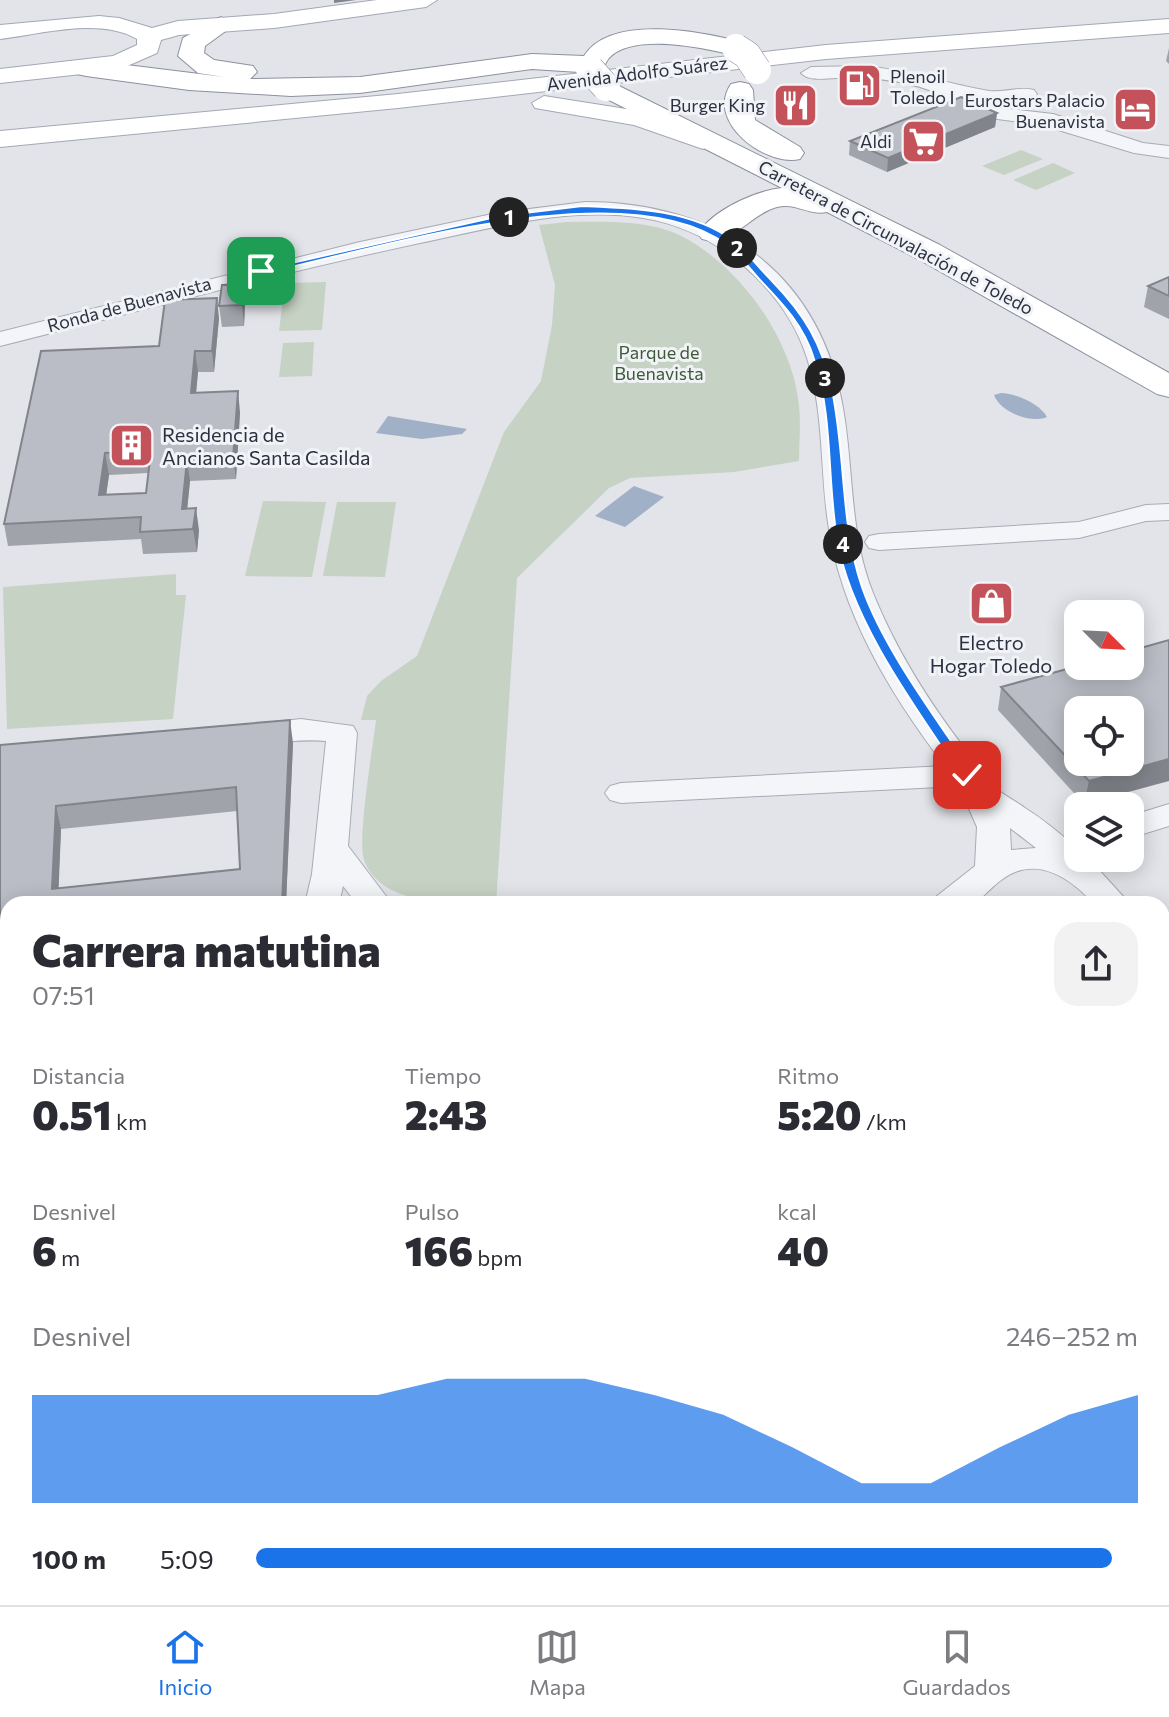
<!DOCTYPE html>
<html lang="es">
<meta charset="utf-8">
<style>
:root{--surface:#fff;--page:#f2f2f3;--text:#2b2b33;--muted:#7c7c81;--line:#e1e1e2;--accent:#1a73e8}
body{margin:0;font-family:Commissioner,sans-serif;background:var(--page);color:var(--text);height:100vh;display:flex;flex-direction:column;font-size:30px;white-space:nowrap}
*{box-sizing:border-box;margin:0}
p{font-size:26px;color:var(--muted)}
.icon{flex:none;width:44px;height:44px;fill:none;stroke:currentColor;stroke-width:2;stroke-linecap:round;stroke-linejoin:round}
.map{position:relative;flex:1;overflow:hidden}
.drawer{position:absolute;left:0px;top:896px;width:1170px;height:710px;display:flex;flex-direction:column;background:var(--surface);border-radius:24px 24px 0 0;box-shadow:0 4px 20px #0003}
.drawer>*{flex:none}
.needle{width:52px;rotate:114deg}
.fabs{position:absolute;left:1064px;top:600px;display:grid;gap:16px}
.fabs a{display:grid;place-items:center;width:80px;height:80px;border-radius:16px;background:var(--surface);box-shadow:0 4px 20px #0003;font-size:40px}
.pin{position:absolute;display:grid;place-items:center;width:68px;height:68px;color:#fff;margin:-34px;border-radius:16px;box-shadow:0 4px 12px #0006}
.km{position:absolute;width:40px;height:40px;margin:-20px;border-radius:50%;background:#222;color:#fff;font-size:22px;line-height:40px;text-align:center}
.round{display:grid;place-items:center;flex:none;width:84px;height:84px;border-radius:24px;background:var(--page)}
.summary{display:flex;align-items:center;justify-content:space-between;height:136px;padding:0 32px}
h1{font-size:44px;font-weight:800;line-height:60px}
.figures{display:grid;grid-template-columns:repeat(3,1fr);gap:12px;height:136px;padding:8px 32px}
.figures div{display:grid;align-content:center}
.figures b{font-size:40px;font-weight:800}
.figures small{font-size:22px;font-weight:400}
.figures p{font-size:22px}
.chart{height:224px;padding:16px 32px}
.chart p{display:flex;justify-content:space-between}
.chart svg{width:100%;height:144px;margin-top:8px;fill:var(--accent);opacity:.7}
ul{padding:0 32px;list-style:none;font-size:26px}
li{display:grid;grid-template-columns:128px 96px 1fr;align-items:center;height:60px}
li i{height:20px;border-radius:10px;background:var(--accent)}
.tab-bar{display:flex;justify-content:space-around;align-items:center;height:112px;border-top:2px solid var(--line);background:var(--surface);font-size:22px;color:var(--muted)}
.tab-bar a{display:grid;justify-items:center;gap:4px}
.tab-bar .on{color:var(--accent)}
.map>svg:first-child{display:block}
</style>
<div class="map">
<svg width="1169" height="1605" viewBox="0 0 1169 1605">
<rect width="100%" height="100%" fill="#e2e4e9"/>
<g fill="#c6d2c4">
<path d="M1021 150 1043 159 1004 175 982 166Z"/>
<path d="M1053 163 1075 173 1036 190 1013 180Z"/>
<path d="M567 222C605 222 652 219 687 239 743 271 793 341 799 406 801 424 799 443 799 461L734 472 630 478 609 488 517 578 496 904C456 904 381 907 364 860 357 840 373 746 376 720H361L367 696 381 681 417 656 504 432 541 381 552 325 555 285 539 225Z"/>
<path d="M326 282 322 330 279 331 285 283Z"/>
<path d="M314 342 312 376 279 377 283 343Z"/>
<path d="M263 501 326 502 312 577 245 576Z"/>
<path d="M337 502H396L385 577 323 576Z"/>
<path d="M176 574V595H186L173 719 7 729 3 587Z"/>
<path d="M911 1598H1028L1032 1605H914Z"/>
</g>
<g fill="#a0b0c6">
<path d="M1001 393C1015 393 1040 404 1047 417 1031 424 1000 412 994 395Z"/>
<path d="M388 416 467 429 462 434 422 439 376 433Z"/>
<path d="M634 486 664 497 625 527 595 516Z"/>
</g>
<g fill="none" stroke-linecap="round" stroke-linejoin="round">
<defs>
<g id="minor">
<path d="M865 66C908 70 948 84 989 91 1004 93 1019 86 1034 90L1037 94 1034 98C1013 103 991 104 971 98L1000 108 1053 114 1143 143 1169 146V158L1134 153 1042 125 990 118 943 101 941 95C908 80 873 77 837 78 825 78 810 82 801 73L811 67Z"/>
<path d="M585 202C718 202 820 272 843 408 854 470 849 533 873 593 897 652 930 704 969 754 976 763 982 776 990 784 1000 793 1014 800 1025 808 1044 820 1061 834 1078 849V858H1088L1130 904H1094C1075 883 1046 860 1015 872 999 878 987 894 974 904H932L937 896 975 866 977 827 959 786 621 803 610 800 605 793 610 786 621 783 945 766C890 694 841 613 828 523 820 468 824 412 807 358 785 289 716 229 643 218 569 206 493 228 420 243 279 273 140 311 0 346V332L360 242 497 213ZM1010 828 1036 848 1011 850Z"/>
<path d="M1169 504V520L1146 521 1079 538 879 550 869 548 865 542 869 536 879 534 1079 522 1146 505Z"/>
<path d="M301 719 353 726 357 733 348 846 392 904H357L343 886 339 904H305L312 874 326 741C297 738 265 747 238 740L234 733 238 726Z"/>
<path d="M1169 804V826L1130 838V816Z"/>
<path d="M1162 958 1169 961V994L1162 992Z"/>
<path d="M8 994V1020L0 1021V995Z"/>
<path d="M1162 996 1169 998V1028L1162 1026Z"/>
<path d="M1162 1350 1169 1352V1409L1162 1411Z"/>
<path d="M270 1598H316L315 1605H269Z"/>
</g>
<g id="major">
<path d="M377 0H437L426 7 274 28 179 35 161 40 157 53 118 70 0 83V69L113 56 137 45V39C100 17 41 34 0 39V25L99 16 119 18 152 28 178 21 274 14Z"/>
<path d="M1169 19V33L826 59 398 108 0 147V131L398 94 826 45Z"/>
<path d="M544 96 639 111 712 136 716 141 703 149 634 125 535 108 532 103Z"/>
</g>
<g id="highway">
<path d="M221 17 234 25 205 46 204 53 214 60 253 66 257 72 250 79 360 77 532 54 584 56C611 13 704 32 745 43L749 48 736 56C706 48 633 32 609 58 605 63 603 70 599 75L590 77 579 72 532 69 360 93 291 96 189 90 86 76 77 74 73 68 77 62 86 60 224 77 198 73 178 56 183 38Z"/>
<path d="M740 82 749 84 753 90 755 120 800 147 804 153 800 159C766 167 705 122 731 84Z"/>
<path d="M619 86 940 245 1169 373V397L1157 394 918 259 827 212C810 216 795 202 777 207 750 214 732 247 702 239L698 233C714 210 754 191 782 188L609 100 606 94 609 88Z"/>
</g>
</defs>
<use href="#minor" stroke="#a7abb3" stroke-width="2"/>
<use href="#major" stroke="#a2a8b4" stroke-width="2"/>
<use href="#highway" stroke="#8b919f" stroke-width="2"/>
<use href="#minor" fill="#f4f5f8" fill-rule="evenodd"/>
<use href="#major" fill="#fff" fill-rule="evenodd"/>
<use href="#highway" fill="#fff" fill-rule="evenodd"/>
<defs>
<g id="highway-bridge">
<path d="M736 48 747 55 757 70"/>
<path d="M590 69 606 87"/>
</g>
</defs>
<use href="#highway-bridge" stroke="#8b919f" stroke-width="29" stroke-linecap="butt"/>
<use href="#highway-bridge" stroke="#fff" stroke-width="28"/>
</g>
<g fill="#a0a3aa" fill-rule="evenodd">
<path d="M1169 48V64L1166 61Z"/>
<path d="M997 113 995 127 887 172 849 155 850 141Z"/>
<path d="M1169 277V319L1144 307 1148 286Z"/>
<path d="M245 304 244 326 222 327 219 306Z"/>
<path d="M219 318 214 372H198L196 393 240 412 236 479 190 481 187 508 199 530 197 552 143 554 141 539 8 546 4 524 159 346ZM148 473 146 493 106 495 109 475Z"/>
<path d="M1130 666 1084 804 998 710 1001 687Z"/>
<path d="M293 743 286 904H8V966L0 967V745ZM237 811 240 869 58 889 61 829Z"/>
<path d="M1162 1191H1169V1336L1162 1327Z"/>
</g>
<g fill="#82848b">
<path d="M334 0H356L334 3Z"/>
<path d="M997 113 995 127 887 172 888 158Z"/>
<path d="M243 284 245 304 244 326 242 305Z"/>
<path d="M217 298 219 318 214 372 212 351Z"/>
<path d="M195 351 198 372 194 414 191 393Z"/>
<path d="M238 391 240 412 236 479 233 458Z"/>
<path d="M105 453 109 475 103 517 99 495Z"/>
<path d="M187 460 190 481 185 531 182 509Z"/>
<path d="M196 508 199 530 197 552 193 529Z"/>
<path d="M290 720 293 743 286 904H282Z"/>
<path d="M1169 759V781L1084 804 1089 781Z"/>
<path d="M56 806 61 829 58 904 52 889Z"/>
<path d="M8 1544V1562L0 1564V1545Z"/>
</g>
<g fill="#babdc6" stroke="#82848b" stroke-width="2" fill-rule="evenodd">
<path d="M961 97 997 113 888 158 850 141Z"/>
<path d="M1169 277V296L1148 286Z"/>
<path d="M243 284 242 305 219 306 222 285Z"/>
<path d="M217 298 212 351H195L191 393 238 391 233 458 187 460 182 509 196 508 193 529 140 532 141 517 4 524 41 351 159 346 165 300ZM151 451 146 493 99 495 105 453Z"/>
<path d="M1169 640V759L1089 781 1001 687 1078 666H1130V651ZM1078 710H1130V762H1078Z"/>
<path d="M290 720 282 904H8V942L0 943V745ZM236 787 240 869 52 889 56 806Z"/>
<path d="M1166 1189 1169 1191V1303L1162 1294V1191Z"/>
<path d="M8 1395V1544L0 1545V1396Z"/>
</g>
<path fill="#1a73e8" stroke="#fff" stroke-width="2" d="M582 206C632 208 691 209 734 241 747 252 759 268 772 281 804 314 822 343 832 390 846 456 840 523 862 587 884 650 937 719 974 775L972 778H963C917 710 850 620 837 539 827 479 833 416 814 359 804 326 783 304 760 280 750 269 739 254 727 245 627 170 376 249 261 274L256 271 500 216Z"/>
<defs>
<symbol id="fuel-square" viewBox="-11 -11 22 22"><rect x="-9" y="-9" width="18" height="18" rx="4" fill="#c3525a" stroke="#f1f3f7"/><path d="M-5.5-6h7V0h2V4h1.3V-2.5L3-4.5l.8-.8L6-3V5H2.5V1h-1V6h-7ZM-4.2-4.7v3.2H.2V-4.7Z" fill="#fff"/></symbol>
<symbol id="restaurant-square" viewBox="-11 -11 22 22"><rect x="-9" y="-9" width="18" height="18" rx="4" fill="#c3525a" stroke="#f1f3f7"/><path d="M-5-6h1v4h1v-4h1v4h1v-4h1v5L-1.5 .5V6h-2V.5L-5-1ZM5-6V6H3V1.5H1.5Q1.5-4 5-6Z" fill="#fff"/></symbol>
<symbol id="hotel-square" viewBox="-11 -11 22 22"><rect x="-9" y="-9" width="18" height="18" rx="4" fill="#c3525a" stroke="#f1f3f7"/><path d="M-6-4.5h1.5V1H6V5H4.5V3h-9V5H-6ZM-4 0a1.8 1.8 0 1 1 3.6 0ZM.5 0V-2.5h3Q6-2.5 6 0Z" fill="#fff"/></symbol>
<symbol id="supermarket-square" viewBox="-11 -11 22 22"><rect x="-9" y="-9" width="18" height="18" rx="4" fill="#c3525a" stroke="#f1f3f7"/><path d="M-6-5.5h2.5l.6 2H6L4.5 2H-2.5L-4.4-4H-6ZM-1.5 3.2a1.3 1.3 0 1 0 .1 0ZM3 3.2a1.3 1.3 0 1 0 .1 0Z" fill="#fff"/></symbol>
<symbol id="building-square" viewBox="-11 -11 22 22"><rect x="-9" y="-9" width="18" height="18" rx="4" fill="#c3525a" stroke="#f1f3f7"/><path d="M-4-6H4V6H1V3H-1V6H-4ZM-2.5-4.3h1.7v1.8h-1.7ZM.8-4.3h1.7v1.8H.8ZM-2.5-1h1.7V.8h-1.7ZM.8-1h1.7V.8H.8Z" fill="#fff"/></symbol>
<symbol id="shop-square" viewBox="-11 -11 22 22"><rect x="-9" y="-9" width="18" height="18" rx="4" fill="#c3525a" stroke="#f1f3f7"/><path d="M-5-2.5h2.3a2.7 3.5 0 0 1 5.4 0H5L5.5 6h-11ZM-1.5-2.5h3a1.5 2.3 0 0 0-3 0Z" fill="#fff"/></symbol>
</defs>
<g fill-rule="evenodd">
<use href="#fuel-square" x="834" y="60" width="51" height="51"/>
<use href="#restaurant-square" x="770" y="80" width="51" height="51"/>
<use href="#hotel-square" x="1110" y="84" width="51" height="51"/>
<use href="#supermarket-square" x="898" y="116" width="51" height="51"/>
<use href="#building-square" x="106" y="420" width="51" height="51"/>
<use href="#shop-square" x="966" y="578" width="51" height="51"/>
</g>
<g text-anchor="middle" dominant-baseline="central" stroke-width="6" stroke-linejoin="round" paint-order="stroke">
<g font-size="18" fill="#2b3140" stroke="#f1f3f7">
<text transform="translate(637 73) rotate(-7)">Avenida Adolfo Suárez</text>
<text transform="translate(896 237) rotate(28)">Carretera de Circunvalación de Toledo</text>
<text transform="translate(129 304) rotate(-15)">Ronda de Buenavista</text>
</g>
<g font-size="18" fill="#2b3140" stroke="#f1f3f7" text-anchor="end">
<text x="890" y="76" text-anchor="start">Plenoil<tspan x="890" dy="21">Toledo I</tspan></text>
<text x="1105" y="100">Eurostars Palacio<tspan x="1105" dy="21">Buenavista</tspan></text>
<text x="765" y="105">Burger King</text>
<text x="892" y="141">Aldi</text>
</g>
<g font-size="18" fill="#3e5a3a" stroke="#f1f3f7">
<text x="659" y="352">Parque de<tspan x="659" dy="21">Buenavista</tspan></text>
</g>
<g font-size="20" fill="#2b3140" stroke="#f1f3f7" text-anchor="start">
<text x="162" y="434">Residencia de<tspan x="162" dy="23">Ancianos Santa Casilda</tspan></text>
<text x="991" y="642" text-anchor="middle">Electro<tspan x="991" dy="23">Hogar Toledo</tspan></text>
</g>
</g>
</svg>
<div class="fabs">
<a><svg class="needle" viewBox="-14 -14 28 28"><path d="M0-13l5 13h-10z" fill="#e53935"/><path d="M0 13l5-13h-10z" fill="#7c7c81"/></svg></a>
<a><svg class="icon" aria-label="locate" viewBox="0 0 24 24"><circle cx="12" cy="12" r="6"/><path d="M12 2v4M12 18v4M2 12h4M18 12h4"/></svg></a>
<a><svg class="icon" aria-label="layers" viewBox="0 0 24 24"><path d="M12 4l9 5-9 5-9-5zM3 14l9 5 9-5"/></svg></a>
</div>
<div class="pin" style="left:261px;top:271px;background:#1e9e55"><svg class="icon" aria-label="arrive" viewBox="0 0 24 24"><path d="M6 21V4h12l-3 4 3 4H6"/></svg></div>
<div class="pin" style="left:967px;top:775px;background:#d93025"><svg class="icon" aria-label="check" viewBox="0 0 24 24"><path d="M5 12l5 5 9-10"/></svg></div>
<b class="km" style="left:509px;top:217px">1</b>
<b class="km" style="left:737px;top:248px">2</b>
<b class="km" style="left:825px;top:378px">3</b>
<b class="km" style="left:843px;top:544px">4</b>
<section class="drawer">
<div class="summary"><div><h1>Carrera matutina</h1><p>07:51</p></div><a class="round"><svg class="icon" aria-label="share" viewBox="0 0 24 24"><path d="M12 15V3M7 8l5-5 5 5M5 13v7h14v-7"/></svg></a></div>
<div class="figures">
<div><p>Distancia</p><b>0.51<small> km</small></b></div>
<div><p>Tiempo</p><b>2:43</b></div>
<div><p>Ritmo</p><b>5:20<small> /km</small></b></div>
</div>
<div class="figures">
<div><p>Desnivel</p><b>6<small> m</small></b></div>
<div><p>Pulso</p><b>166<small> bpm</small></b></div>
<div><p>kcal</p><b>40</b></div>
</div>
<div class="chart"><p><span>Desnivel</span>246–252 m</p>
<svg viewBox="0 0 160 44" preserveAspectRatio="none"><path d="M0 44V11L10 11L20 11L30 11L40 11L50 11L60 6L70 6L80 6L90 11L100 17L110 27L120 38L130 38L140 27L150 17L160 11V44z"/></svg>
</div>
<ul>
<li><b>100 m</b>5:09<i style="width:97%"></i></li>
</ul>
</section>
</div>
<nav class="tab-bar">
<a class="on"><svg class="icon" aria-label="home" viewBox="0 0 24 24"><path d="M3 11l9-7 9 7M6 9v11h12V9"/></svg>Inicio</a>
<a><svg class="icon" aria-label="map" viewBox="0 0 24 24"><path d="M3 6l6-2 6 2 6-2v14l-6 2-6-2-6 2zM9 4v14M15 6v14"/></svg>Mapa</a>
<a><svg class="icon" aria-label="saved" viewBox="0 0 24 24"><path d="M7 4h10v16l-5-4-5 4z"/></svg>Guardados</a>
</nav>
